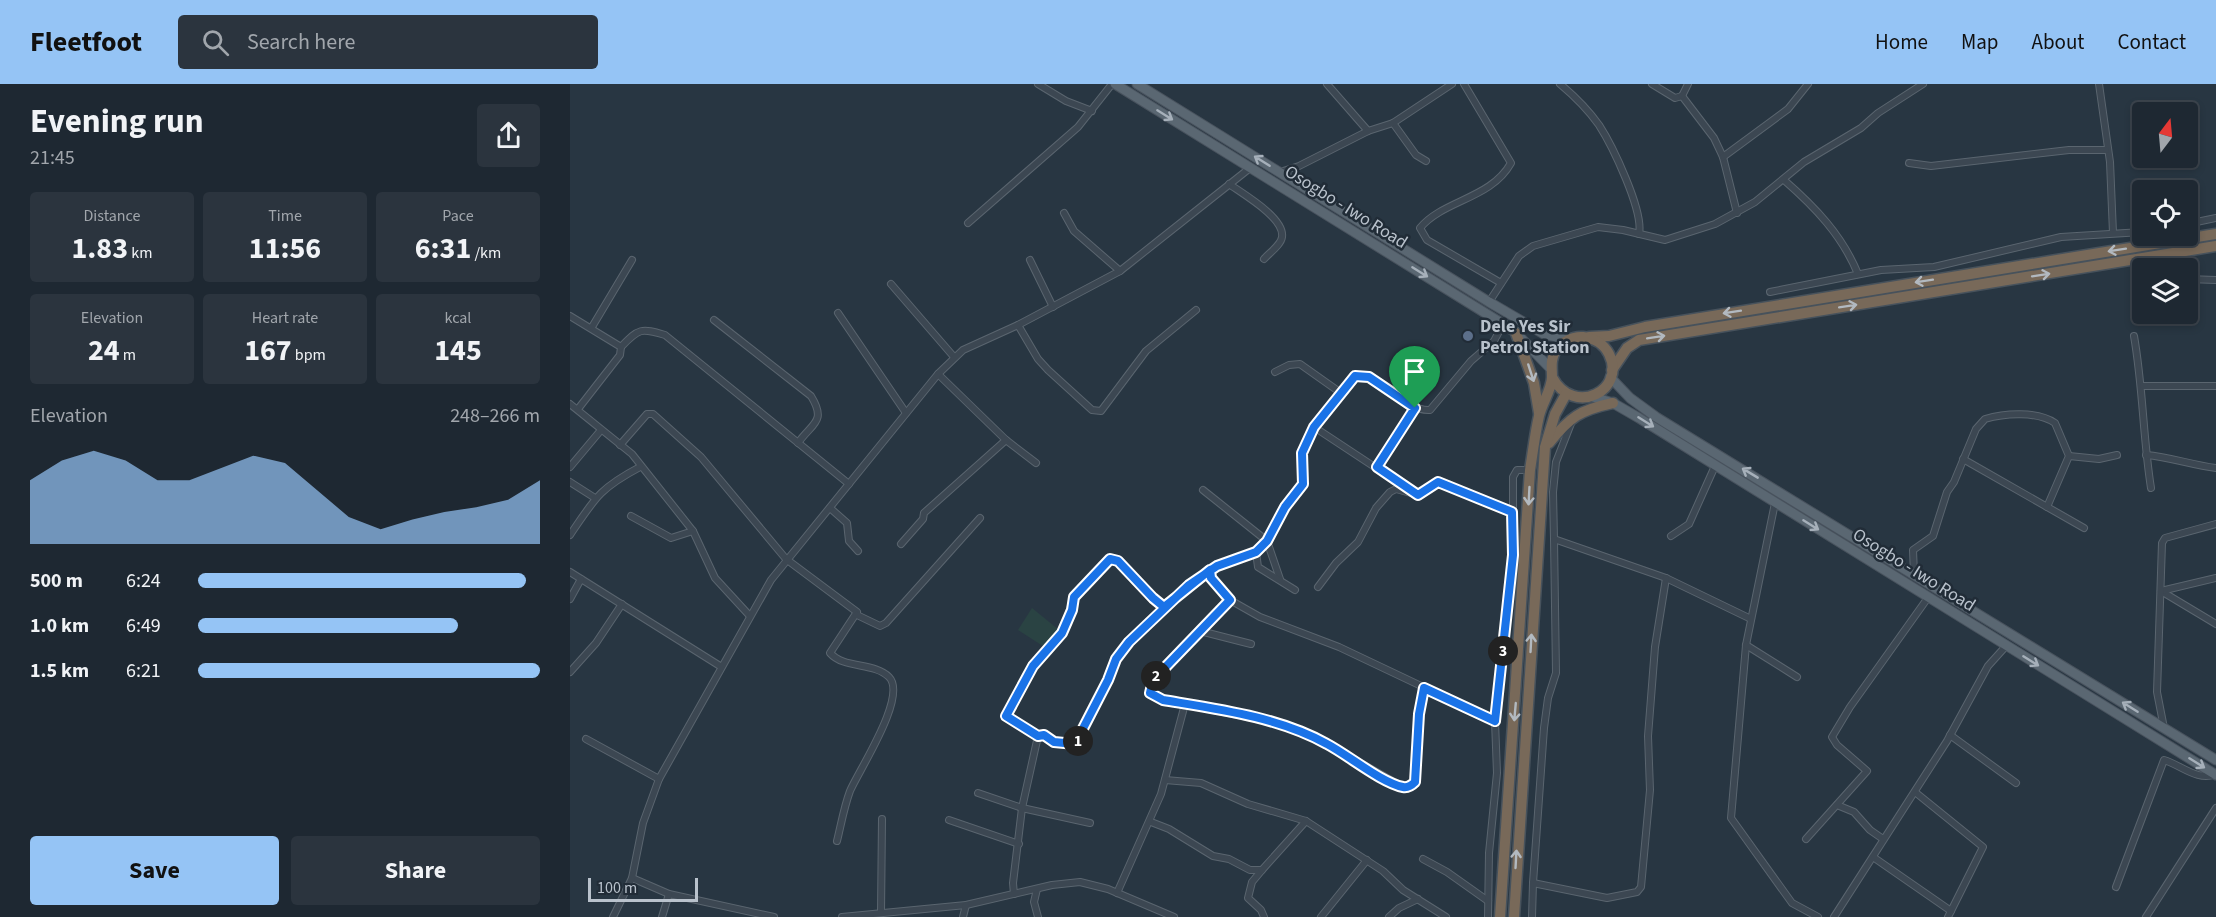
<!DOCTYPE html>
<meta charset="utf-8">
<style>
:root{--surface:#1e2832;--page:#2b343e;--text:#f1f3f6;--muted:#a1a6ac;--line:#3c444d;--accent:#95c4f5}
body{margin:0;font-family:"Source Sans 3",sans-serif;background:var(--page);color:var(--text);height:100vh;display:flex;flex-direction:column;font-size:22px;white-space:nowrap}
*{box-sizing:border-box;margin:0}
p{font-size:20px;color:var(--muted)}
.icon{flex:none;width:33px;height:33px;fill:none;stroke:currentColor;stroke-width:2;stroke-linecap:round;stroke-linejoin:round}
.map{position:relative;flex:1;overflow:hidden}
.details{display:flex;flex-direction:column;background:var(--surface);width:570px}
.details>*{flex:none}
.needle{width:39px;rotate:16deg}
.tools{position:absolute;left:1562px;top:18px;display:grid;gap:12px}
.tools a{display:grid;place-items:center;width:66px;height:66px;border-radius:6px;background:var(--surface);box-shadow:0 3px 9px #0003,0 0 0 2px var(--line);font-size:30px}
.scale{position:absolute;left:18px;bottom:15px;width:110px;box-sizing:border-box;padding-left:6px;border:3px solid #b9c2cc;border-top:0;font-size:16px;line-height:21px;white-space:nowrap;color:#b9c2cc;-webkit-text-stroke:4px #212c37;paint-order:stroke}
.pin{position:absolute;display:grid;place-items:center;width:51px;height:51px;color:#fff;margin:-62px -26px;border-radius:50% 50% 50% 0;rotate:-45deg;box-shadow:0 0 6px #0007}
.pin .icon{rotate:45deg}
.km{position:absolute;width:30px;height:30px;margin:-15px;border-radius:50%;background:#222;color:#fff;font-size:16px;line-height:30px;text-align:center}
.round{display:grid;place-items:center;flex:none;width:63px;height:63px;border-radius:6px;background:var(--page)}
.summary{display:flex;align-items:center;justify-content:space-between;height:102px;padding:0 30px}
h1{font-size:33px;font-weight:700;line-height:45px}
.metrics{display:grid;grid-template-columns:repeat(3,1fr);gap:9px;height:102px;padding:6px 30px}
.metrics div{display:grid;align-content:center;border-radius:6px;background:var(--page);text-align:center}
.metrics b{font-size:30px;font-weight:700}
.metrics small{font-size:16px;font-weight:400}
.metrics p{font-size:16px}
.chart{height:168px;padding:12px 30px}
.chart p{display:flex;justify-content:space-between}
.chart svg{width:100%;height:108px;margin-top:6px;fill:var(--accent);opacity:.7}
.cta{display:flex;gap:12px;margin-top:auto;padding:12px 30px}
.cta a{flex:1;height:69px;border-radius:6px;background:var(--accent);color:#111;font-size:24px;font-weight:700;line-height:69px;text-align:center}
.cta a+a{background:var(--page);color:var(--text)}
ul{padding:0 30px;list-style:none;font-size:20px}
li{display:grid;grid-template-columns:96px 72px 1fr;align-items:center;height:45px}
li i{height:15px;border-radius:8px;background:var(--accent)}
header{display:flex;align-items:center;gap:36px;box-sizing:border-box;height:84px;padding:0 30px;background:var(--accent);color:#111}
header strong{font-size:28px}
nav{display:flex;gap:33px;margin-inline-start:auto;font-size:21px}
.search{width:420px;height:54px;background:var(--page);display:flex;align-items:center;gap:15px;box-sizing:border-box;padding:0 21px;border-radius:6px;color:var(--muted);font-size:22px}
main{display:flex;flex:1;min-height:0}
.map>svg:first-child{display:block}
</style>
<header>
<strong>Fleetfoot</strong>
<div class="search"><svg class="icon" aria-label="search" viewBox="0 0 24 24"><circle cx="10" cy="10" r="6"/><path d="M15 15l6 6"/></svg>Search here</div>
<nav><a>Home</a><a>Map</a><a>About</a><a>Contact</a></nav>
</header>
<main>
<section class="details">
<div class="summary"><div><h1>Evening run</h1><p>21:45</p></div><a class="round"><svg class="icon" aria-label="share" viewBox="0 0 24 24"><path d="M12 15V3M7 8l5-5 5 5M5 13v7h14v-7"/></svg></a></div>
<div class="metrics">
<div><p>Distance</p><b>1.83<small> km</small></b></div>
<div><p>Time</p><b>11:56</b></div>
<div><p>Pace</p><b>6:31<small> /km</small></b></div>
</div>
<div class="metrics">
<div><p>Elevation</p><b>24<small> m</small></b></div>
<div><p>Heart rate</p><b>167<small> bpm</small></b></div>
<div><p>kcal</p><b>145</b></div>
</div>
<div class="chart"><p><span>Elevation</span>248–266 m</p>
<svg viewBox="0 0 160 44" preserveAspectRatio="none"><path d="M0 44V18L10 10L20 6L30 10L40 18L50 18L60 13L70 8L80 11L90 22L100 33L110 38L120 34L130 31L140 29L150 26L160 18V44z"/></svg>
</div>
<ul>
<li><b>500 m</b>6:24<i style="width:96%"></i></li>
<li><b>1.0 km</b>6:49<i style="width:76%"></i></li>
<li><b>1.5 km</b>6:21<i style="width:100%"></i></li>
</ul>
<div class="cta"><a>Save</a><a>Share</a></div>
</section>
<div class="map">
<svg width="1646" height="833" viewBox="0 0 1646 833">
<rect width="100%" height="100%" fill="#283642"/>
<path fill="#2a4343" d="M462 524 489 546 476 564 448 546Z"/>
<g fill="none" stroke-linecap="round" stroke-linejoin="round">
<defs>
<g id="street">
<path d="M468 0 496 17 522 27"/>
<path d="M757 0 798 47"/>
<path d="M894 0 941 79C921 115 873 116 850 144L857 156 931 199"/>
<path d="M990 0C1002 10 1019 27 1029 41 1042 61 1074 127 1069 150"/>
<path d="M1082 0 1105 14 1112 12"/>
<path d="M1529 0 1540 78 1543 149"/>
<path d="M1112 12 1144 54 1153 73 1167 129"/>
<path d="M1112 12 1118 0"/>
<path d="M823 39 846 71 856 77"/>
<path d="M1153 73 1218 25 1238 0"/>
<path d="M1339 79 1361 82 1499 66H1536"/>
<path d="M710 88 729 82 798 47 823 39 882 0"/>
<path d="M1214 96C1245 123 1272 151 1288 190"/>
<path d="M659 100C673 110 715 134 712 153 711 161 699 169 694 175"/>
<path d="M494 129 504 147 550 187"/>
<path d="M398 139 508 43 542 0"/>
<path d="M1617 140 1646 134"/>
<path d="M460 176 483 223"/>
<path d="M1617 195 1646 196"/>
<path d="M321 200 384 273"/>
<path d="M1200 208 1311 186 1364 183 1491 153 1572 148"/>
<path d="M919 218 949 172 963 162 1028 143 1053 146 1095 156 1145 140 1185 118 1234 78 1291 44 1308 29 1353 0"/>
<path d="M268 229 336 329"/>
<path d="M0 232 51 263 50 271 8 325"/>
<path d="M144 236 241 312C257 338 242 339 228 359"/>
<path d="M448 241 468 275 478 286 522 326 531 327 576 267 626 226"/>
<path d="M22 243 62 176"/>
<path d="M1564 252C1573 303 1573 354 1581 404"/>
<path d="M51 263C69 244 71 244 95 251L279 400"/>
<path d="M705 288 719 281 730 280 771 309"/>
<path d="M368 290 436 356 466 379"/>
<path d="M1573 302H1646"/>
<path d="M0 320 62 370 123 447 145 494 179 531"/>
<path d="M1002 337 986 378 983 408 984 455 1096 494 1181 535"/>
<path d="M744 343 841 407"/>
<path d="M50 361 77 330H83L131 373 216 475 287 528 260 569C274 585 304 578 319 593 338 612 289 686 280 707 274 723 271 741 267 757"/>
<path d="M1576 371C1600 373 1622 381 1646 384"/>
<path d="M1499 372 1529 375 1547 371"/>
<path d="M1393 375 1514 444"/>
<path d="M0 383 31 346"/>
<path d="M807 383 845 324"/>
<path d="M0 398 25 414"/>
<path d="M633 406 697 457 710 495"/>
<path d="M1205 419 1176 561 1161 734 1222 819 1248 833"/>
<path d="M260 424 277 439 279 457 288 467"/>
<path d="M61 432 101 454 123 447"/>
<path d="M0 451C25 414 30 404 70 383"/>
<path d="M1101 452 1119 440 1145 382"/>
<path d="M331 460 353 435 354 429 436 356"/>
<path d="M686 468 688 483 725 506"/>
<path d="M640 486 641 494 660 516 690 533 769 563 925 637"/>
<path d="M0 488 150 582"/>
<path d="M1344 490 1343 466 1363 452 1377 408 1384 398 1406 345 1415 335C1435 329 1467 327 1485 339L1499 372 1477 423"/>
<path d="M748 503 766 479 788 458 806 424 820 408 826 405 848 411 868 398 942 428"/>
<path d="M1591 507 1646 540"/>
<path d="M1591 507 1646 494"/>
<path d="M0 515 11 495"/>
<path d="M660 516 583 596 580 609 593 616 703 638 727 647 752 657 833 703 845 698 849 630 854 604"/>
<path d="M594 523 583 514 548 477 541 475 504 513 492 549 463 582 436 632 468 652 474 651 484 658 505 660 552 565 619 501 647 482 686 468 697 457 715 423 733 400 732 369 744 343 785 292C808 284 833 328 860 326L901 277 924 257 933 240"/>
<path d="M287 531 310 542 316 539 410 434"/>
<path d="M630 547 681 560"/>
<path d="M1176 561 1227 593"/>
<path d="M0 588 26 559 52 520"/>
<path d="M1594 644 1587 608 1592 459 1595 454 1646 440"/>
<path d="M1380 651 1446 699"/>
<path d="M16 655 89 695"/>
<path d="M595 696 631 699 678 720 736 737 813 787 833 806 876 833"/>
<path d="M1345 708 1413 763 1378 833"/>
<path d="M408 709 452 724 520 739"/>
<path d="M1267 721 1284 728 1300 746 1313 755"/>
<path d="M379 736 449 760"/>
<path d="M581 738 599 745 643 772 659 775 680 786H692L682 798 678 814 691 826 694 833"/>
<path d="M1236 755 1297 687 1267 661 1262 653 1280 623 1357 515"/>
<path d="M1303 773 1381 827"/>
<path d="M853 775 877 788 918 817"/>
<path d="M692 786 736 737"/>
<path d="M62 794 99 810 204 833"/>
<path d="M963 799 974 644 978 614 986 589 984 455"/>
<path d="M1546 803 1594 676C1611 681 1628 698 1646 690"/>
<path d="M467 805 464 818 468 833"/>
<path d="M547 809 591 710 615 620"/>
<path d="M444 810 443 799 452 724 468 652"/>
<path d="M311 828 312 735"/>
<path d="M43 833 62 794 73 739 89 695 201 496 368 290 393 266 448 241 550 187 680 84"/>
<path d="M92 833 99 810"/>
<path d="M272 833 396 821 482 801 510 798 538 805 604 833"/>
<path d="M393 833 396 821"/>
<path d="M751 833 797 776"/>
<path d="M819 833 829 824 848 815"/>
<path d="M918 833 919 769 927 689 925 637 943 471V393L947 386H960"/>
<path d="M962 833 963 799 1037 814 1067 808 1071 803 1080 706 1078 652 1085 563 1096 494"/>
<path d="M1264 833 1377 657 1418 582 1436 562"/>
<path d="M1576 833 1646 724"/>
</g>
<g id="primary">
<path d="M545 0 933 240 946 249 981 285"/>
<path d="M567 0 919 218 974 250 997 256"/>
<path d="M1040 293 1060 314 1086 333 1646 676"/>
<path d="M1023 313 1043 319 1069 334 1646 691"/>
</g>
<g id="highway">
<path d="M946 249 964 299 969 329"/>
<path d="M1019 253 1039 252 1075 243 1646 150"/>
<path d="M1042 286 1057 264 1069 256 1646 162"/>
<path d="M979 359C1000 333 1010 326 1043 319"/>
<path d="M930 833 960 386C963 368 965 349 969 332 972 319 982 305 982 293 982 283 980 276 986 266 992 258 1003 252 1013 253 1024 254 1034 260 1039 270 1057 306 1004 334 982 293"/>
<path d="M944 833 975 363 985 330 996 310"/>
</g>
</defs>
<use href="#street" stroke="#5a656f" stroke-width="8"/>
<use href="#primary" stroke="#49535e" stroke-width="11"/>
<use href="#highway" stroke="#47525c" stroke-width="13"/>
<use href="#street" stroke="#3c4752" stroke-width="6"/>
<use href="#primary" stroke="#5a6772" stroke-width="9"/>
<use href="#highway" stroke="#786959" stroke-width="10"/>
</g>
<defs><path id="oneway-shaft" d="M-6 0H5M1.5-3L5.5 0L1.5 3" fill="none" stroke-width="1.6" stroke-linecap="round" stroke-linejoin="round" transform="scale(1.5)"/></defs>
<g stroke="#a6b0ba">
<use href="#oneway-shaft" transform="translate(595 31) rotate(32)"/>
<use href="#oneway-shaft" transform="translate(692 77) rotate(-148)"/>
<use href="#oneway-shaft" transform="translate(850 188) rotate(32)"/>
<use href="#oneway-shaft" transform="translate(1076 338) rotate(32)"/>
<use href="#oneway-shaft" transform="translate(1180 389) rotate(-149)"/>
<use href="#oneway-shaft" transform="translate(1241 441) rotate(32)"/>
<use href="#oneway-shaft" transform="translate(1461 577) rotate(32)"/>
<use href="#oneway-shaft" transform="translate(1560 623) rotate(-148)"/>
<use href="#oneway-shaft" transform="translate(1627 679) rotate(32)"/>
</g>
<g stroke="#b2b9c0">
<use href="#oneway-shaft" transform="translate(1547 166) rotate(171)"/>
<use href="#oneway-shaft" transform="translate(1471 191) rotate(-9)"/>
<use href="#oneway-shaft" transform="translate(1354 197) rotate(171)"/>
<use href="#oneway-shaft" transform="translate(1278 222) rotate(-9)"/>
<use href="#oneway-shaft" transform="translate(1162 228) rotate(171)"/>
<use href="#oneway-shaft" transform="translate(1086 253) rotate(-9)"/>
<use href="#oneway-shaft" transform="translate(961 289) rotate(72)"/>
<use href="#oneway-shaft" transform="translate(959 412) rotate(93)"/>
<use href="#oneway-shaft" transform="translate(961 559) rotate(-87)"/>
<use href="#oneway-shaft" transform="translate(945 628) rotate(95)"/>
<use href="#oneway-shaft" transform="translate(946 775) rotate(-87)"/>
</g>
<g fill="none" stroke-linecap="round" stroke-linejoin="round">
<defs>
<path id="route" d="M845 324 799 293 785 292 744 343 732 369 733 400 715 423 697 457 686 468 647 482 619 501 559 558 546 575 538 596 505 660 484 658 474 651 468 652 436 632 463 582 492 549 502 526 504 513 540 475 548 477 583 514 594 523 640 486 641 494 660 516 583 596 580 609 593 616C647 625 709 633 757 660 778 671 812 699 833 703 838 704 842 701 845 698L849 630 854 604 925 637 943 471 942 428 868 398 848 411 807 383 845 324"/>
</defs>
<use href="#route" stroke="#fff" stroke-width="12"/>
<use href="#route" stroke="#1a73e8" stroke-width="8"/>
</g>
<circle fill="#5c6f8a" stroke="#212c37" stroke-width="2" cx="898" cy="252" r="6"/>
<g text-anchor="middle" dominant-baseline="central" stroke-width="5" stroke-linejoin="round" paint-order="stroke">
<g font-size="18" fill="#b9c2cc" stroke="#212c37">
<text transform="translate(776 123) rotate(32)">Osogbo - Iwo Road</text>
<text transform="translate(1344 486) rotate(32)">Osogbo - Iwo Road</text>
</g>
<g font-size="18" font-weight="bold" fill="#b9c2cc" stroke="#212c37" text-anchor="start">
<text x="910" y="242">Dele Yes Sir<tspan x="910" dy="21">Petrol Station</tspan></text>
</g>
</g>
</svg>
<div class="tools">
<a><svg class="needle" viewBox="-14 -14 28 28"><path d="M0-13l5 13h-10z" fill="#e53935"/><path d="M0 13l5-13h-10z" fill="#a1a6ac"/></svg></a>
<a><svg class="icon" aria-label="locate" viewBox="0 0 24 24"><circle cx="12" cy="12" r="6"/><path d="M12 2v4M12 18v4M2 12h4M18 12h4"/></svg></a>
<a><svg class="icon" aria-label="layers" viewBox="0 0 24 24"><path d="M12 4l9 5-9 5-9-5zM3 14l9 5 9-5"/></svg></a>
</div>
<div class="scale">100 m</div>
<div class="pin" style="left:845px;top:324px;background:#1e9e55"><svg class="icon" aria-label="arrive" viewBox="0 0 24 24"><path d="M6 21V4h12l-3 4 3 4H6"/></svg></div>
<b class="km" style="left:508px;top:657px">1</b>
<b class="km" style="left:586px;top:592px">2</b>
<b class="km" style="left:933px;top:567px">3</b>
</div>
</main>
